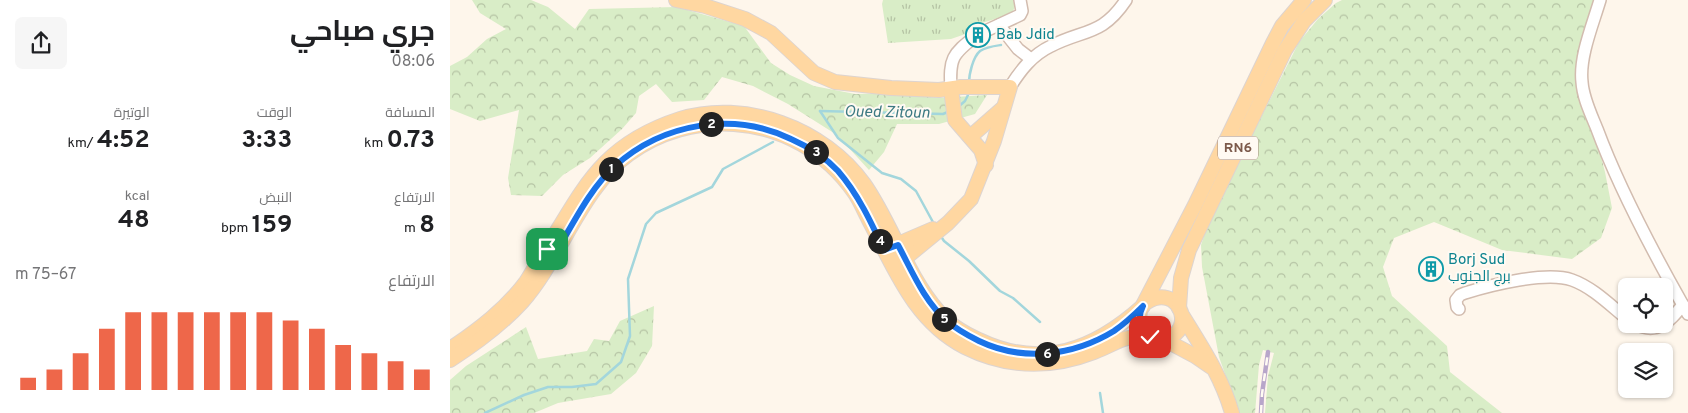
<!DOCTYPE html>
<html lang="ar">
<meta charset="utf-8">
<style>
:root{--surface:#fff;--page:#f6f6f6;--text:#202124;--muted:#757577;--accent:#ee674a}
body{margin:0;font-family:Overpass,Cairo,sans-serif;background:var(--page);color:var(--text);direction:rtl;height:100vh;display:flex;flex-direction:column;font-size:19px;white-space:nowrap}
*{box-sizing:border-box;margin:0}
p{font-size:16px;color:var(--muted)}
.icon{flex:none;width:28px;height:28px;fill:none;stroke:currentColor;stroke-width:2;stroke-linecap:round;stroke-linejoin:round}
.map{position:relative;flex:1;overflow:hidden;direction:ltr}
.side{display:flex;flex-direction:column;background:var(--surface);width:450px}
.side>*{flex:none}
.fabs{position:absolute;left:1168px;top:278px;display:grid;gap:10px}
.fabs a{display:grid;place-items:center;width:55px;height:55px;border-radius:8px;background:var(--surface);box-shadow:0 1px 4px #0004;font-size:25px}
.pin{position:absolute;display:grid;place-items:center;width:42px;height:42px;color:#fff;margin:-21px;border-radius:10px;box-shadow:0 2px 8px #0006}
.km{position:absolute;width:25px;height:25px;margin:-12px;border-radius:50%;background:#222;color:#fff;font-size:14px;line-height:25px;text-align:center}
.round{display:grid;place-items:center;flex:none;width:52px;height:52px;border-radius:8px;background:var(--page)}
.overview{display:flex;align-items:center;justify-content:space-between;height:85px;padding:0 15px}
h1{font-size:28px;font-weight:700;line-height:38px}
.stats{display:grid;grid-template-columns:repeat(3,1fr);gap:8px;height:85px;padding:5px 15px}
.stats div{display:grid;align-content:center}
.stats b{font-size:25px;font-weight:700}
.stats small{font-size:14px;font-weight:400}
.stats p{font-size:14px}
.chart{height:140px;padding:10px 15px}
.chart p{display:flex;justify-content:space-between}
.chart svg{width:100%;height:90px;margin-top:5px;stroke:var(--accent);stroke-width:6}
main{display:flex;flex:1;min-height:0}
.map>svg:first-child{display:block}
</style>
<main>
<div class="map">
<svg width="1238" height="413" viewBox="0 0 1238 413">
<defs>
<pattern id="grass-tufts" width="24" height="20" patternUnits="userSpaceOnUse" patternTransform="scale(1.25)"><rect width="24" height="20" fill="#d9edc7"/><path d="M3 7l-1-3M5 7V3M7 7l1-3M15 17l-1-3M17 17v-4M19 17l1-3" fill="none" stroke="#b5c3a4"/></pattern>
<pattern id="forest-crowns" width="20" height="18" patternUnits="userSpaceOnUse" patternTransform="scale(1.25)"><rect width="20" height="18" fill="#d9edc7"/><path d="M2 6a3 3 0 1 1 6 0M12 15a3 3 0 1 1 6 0" fill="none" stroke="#b5c3a4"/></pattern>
</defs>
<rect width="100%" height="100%" fill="#fef6eb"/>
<path fill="url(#grass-tufts)" d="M433 0H563L565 6 562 14 535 22 523 27 524 31 501 39 438 43 432 4Z"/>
<g fill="url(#forest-crowns)">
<path d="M22 0H81L98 7 125 29 139 9 227 7 294 26 321 63 340 75 364 86 405 94 451 93 488 98 537 95 525 114 489 124H447L434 152 419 170 387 135 338 104 303 86 272 77 254 100 222 102 206 84 189 96 186 113 172 129 140 158 113 175 92 196 61 195 58 178 69 110 30 121 0 109V66L17 57 37 39 56 29 30 13Z"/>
<path d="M892 0H1144L1126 61 1155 172 1162 208 1151 238 1122 259 1052 250 984 222 944 238 933 267 942 296 997 346 1000 372 1052 413H815L818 376 824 353 813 350 809 365 805 413H789L769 357 752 267 751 245 756 230 801 137 849 42 868 19 886 3Z"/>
<path d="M204 306 202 346 186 373 161 394 108 403 84 413H0V380L16 366 76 327 88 359 137 351 144 339 159 341 170 321Z"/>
</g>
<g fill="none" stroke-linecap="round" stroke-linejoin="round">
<g stroke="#a3d6dc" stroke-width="2.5">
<path d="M519 83C519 74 523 57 530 51 536 47 544 46 551 45"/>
<path d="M507 108 515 101 520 91"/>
<path d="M370 111 493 114 500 111"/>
<path d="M370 111 388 138 432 173 451 179 466 191 484 224"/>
<path d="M490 235 494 241 519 261 550 291 563 298 590 322"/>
<path d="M650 393 653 413"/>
<path d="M35 413 74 395 98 387H122L146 384 171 362 180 336 178 279 196 224 206 213 262 187 273 169 323 142"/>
</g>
<defs>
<g id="minor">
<path d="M1150 0C1143 24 1129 57 1132 82 1133 98 1141 114 1147 129 1170 191 1205 256 1238 314"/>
<path d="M549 25 568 49 581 59"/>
<path d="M529 34 570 15 572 11 570 0"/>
<path d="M560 87C570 71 582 55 601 46 634 29 652 36 676 0"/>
<path d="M501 89C499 59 502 54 526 36"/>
<path d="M1009 309 1007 307 1006 300 1010 295 1015 293C1041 285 1096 271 1122 280 1142 287 1160 305 1176 318"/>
<path d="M1184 324C1208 335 1218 323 1233 305"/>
</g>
<g id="major">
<path d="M226 0 255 6 295 19 321 33 364 73 385 82 441 88 489 90 511 87H560L544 141 521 199 498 223 448 264"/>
<path d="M501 89 505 120 531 150 536 165"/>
<path d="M520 137 553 108"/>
<path d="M441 247 483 229"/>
<path d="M697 302C705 297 713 295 722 300 728 304 731 310 732 317 734 347 684 347 690 311L745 205 823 43 832 26 854 0"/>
<path d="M729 308 731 278 739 250 835 50 854 21 875 0"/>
<path d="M732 315C751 346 772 377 782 413"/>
<path d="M713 339 745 356 761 367"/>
<path d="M0 349C28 330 56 309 76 282 82 273 87 263 93 254 134 189 150 145 230 119 295 99 374 128 414 184 442 224 456 274 488 311 498 324 513 333 529 340 592 370 644 350 693 306"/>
<path d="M0 360C25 344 51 325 72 302 111 258 131 188 179 154 209 132 248 121 284 124 332 127 376 152 404 192 410 200 414 211 419 220 444 267 464 321 515 347 557 368 600 369 644 352 668 343 671 335 700 337"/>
</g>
</defs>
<use href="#minor" stroke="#d2bcaf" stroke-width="14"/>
<use href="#major" stroke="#ddd4d0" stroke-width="16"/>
<use href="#minor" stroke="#fff" stroke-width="11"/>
<use href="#major" stroke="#ffd7a1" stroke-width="14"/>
<defs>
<path id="rail" d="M811 413 812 394 818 352"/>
</defs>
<use href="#rail" stroke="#b8a6ca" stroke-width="4.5"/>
<use href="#rail" stroke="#fffaf3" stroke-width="2.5" stroke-dasharray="8" stroke-linecap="butt"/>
</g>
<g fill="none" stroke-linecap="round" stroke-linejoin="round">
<defs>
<path id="route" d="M97 249 105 254C122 226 140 188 165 166 213 123 283 111 341 139 359 147 375 157 388 171 408 194 421 222 434 250L448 245C462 271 474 301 497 321 506 329 519 336 529 341 573 362 623 356 664 331 674 324 684 315 693 306 687 318 689 329 700 337"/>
</defs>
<use href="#route" stroke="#fff" stroke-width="10"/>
<use href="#route" stroke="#1a73e8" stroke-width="6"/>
</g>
<defs>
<symbol id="building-ring" viewBox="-11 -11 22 22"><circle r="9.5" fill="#fffaf3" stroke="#0f9aa8" stroke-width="1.5"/><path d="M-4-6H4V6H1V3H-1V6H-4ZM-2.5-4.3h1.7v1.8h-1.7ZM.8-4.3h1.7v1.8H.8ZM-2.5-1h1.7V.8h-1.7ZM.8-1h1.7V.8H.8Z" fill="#0f9aa8"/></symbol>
</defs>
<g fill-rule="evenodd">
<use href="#building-ring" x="514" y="21" width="28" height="28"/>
<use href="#building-ring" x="967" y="255" width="28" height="28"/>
</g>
<g text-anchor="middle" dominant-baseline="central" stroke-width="4" stroke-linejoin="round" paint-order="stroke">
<rect fill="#fffaf3" stroke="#a38a7d" stroke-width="1" x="768" y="136.5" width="40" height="23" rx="4"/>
<g font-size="14" font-weight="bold" fill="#7c5a4b">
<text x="788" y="148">RN6</text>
</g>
<g font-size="15" fill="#0d838f" stroke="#fffaf3" text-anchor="start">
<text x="546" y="35">Bab Jdid</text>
<text x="998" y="260">Borj Sud<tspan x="998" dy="17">برج الجنوب</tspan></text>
</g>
<g font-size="16" font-style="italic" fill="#3c7982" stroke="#fffaf3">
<text transform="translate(437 113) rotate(1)">Oued Zitoun</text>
</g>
</g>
</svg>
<div class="fabs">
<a><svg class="icon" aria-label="locate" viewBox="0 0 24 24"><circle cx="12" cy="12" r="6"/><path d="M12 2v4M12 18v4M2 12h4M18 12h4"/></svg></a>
<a><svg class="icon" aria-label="layers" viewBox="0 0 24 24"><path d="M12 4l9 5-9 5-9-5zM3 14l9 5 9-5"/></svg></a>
</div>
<div class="pin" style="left:97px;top:249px;background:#1e9e55"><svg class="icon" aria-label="arrive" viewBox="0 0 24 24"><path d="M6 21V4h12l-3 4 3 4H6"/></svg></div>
<div class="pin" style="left:700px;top:337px;background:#d93025"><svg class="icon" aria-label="check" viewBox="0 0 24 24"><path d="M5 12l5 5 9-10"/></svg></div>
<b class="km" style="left:161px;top:169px">1</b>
<b class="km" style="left:261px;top:124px">2</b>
<b class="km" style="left:366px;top:152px">3</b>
<b class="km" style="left:430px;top:241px">4</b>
<b class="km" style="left:494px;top:319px">5</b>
<b class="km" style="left:597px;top:354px">6</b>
</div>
<section class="side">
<div class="overview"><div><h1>جري صباحي</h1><p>08:06</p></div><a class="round"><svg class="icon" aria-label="share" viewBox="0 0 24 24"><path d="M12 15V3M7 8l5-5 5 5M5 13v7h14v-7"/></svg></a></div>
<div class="stats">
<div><p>المسافة</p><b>0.73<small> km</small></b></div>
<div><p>الوقت</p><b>3:33</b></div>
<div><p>الوتيرة</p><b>4:52<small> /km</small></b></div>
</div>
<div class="stats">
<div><p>الارتفاع</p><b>8<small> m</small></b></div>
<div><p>النبض</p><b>159<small> bpm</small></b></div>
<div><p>kcal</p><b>48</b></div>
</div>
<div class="chart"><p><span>الارتفاع</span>67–75 m</p>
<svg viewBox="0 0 160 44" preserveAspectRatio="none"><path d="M5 44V38M15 44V34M25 44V26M35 44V14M45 44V6M55 44V6M65 44V6M75 44V6M85 44V6M95 44V6M105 44V10M115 44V14M125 44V22M135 44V26M145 44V30M155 44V34"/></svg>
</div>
</section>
</main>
